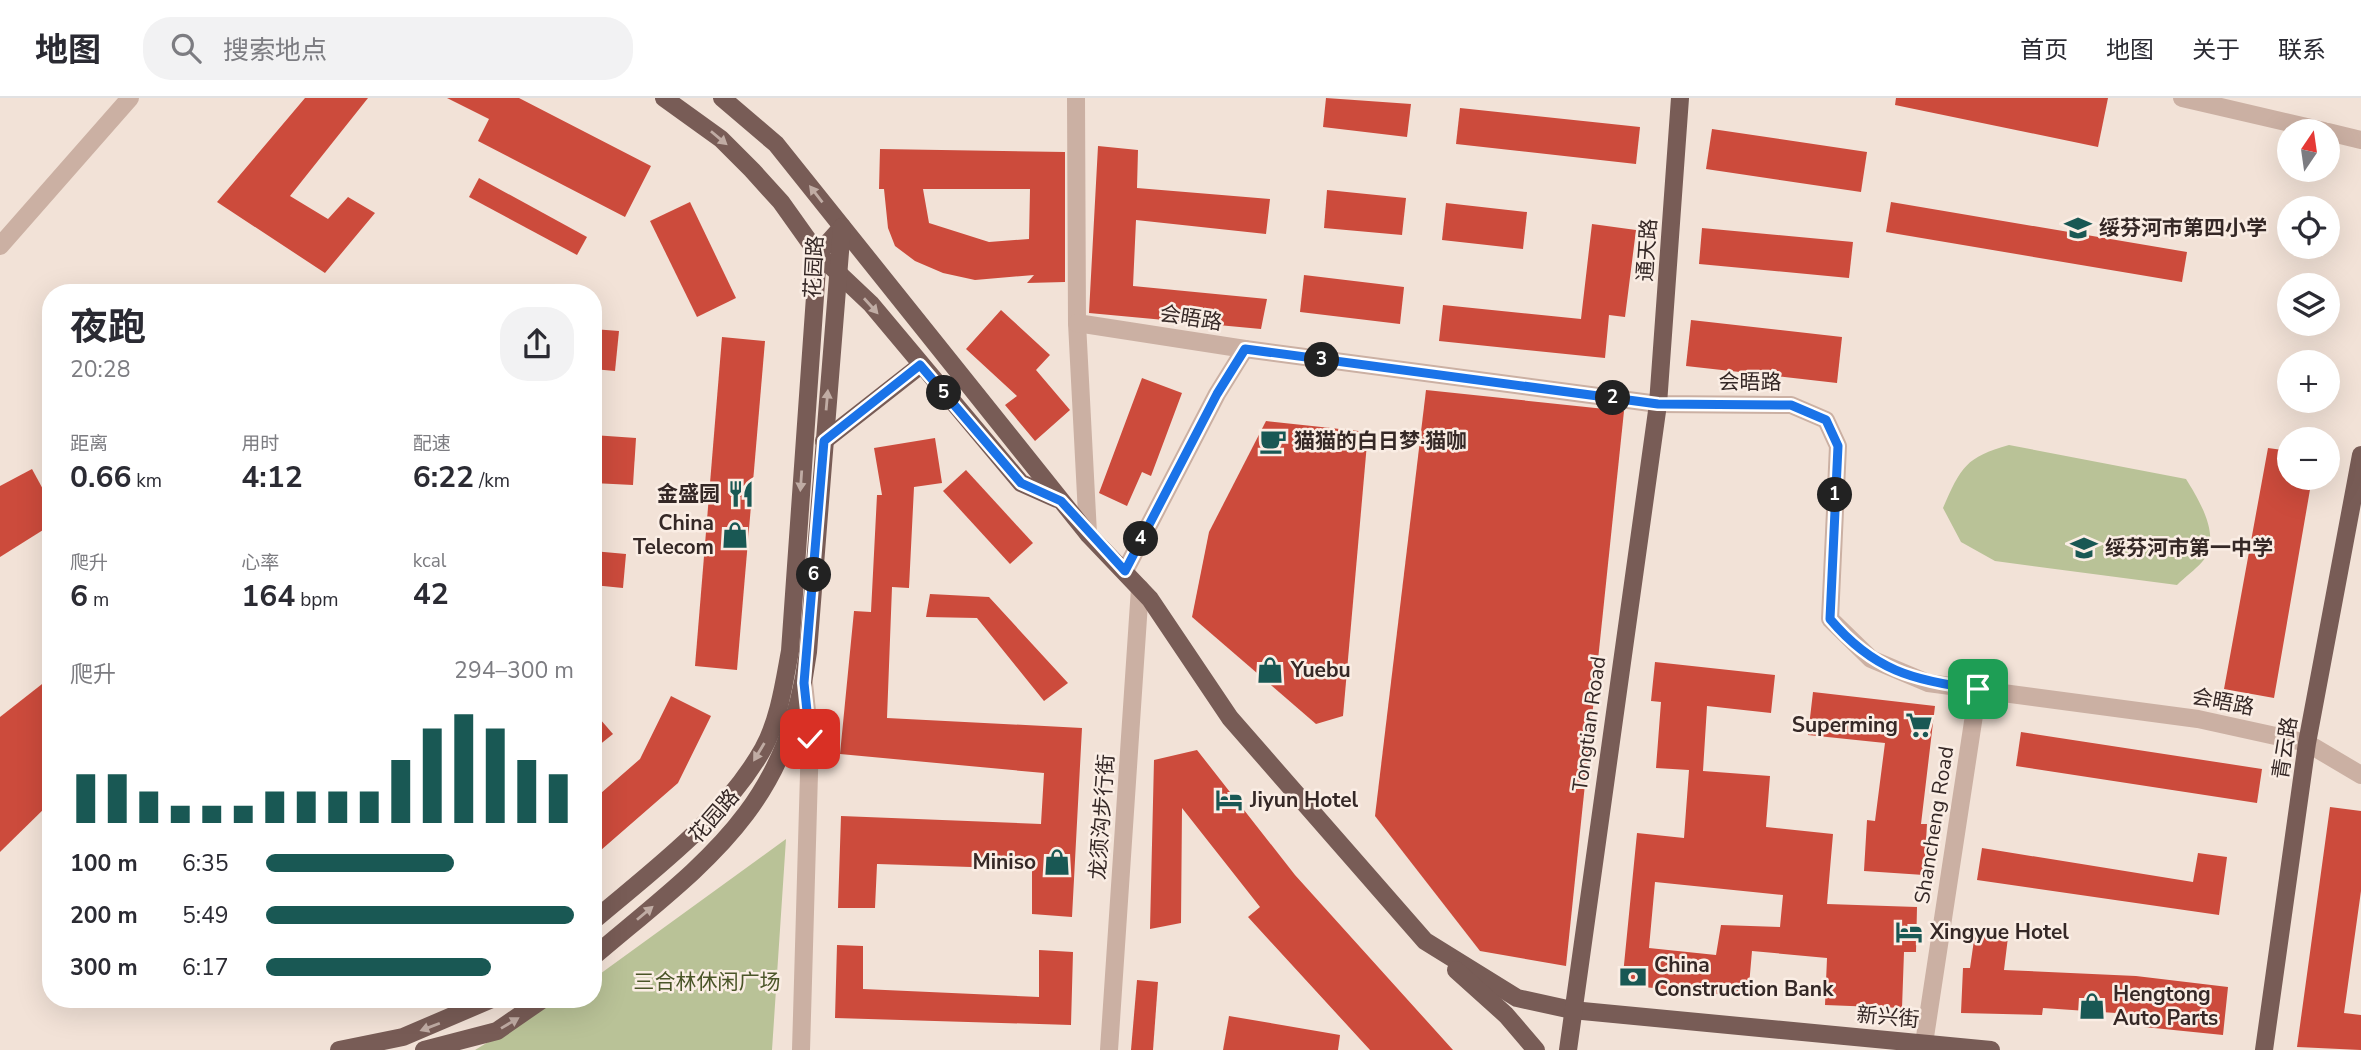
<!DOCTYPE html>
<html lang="zh">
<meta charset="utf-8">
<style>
:root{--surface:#fff;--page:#f2f2f3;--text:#2b2b33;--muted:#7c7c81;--line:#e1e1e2;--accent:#195854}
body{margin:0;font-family:"Nunito Sans","Noto Sans SC",sans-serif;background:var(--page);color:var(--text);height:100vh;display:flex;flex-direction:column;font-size:26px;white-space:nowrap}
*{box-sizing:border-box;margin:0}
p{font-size:23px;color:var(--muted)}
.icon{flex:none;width:38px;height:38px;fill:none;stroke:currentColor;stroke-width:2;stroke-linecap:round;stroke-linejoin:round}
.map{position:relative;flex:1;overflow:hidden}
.side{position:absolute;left:42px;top:186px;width:560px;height:724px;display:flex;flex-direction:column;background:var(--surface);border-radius:28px;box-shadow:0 7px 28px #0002}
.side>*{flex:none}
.needle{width:46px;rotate:13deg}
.tools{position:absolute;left:2277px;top:21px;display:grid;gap:14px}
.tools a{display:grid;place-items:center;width:63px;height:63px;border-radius:50%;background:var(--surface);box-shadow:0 7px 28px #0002;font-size:35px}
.pin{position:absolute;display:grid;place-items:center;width:60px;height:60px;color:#fff;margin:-30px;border-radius:14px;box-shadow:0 4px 10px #0006}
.km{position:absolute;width:35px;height:35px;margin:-18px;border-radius:50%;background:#222;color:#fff;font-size:19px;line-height:35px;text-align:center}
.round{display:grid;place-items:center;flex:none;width:74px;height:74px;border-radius:28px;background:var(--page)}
.head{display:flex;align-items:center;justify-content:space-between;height:119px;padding:0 28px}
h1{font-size:38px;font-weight:700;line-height:52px}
.stats{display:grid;grid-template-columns:repeat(3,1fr);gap:10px;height:119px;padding:7px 28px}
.stats div{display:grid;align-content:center}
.stats b{font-size:30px;font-weight:700}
.stats small{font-size:19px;font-weight:400}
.stats p{font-size:19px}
.chart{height:196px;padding:14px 28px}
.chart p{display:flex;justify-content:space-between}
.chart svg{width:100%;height:126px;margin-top:7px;stroke:var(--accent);stroke-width:6}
ul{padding:0 28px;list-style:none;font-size:23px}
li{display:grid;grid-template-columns:112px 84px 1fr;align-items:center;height:52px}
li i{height:18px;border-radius:9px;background:var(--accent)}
header{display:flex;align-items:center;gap:42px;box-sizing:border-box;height:98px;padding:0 35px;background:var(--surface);border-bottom:2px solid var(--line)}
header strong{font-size:33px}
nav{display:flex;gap:38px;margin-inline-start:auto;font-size:24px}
.search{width:490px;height:63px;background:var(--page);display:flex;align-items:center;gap:18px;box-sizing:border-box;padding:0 24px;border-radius:28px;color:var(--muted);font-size:26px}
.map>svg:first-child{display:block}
</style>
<header>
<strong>地图</strong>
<div class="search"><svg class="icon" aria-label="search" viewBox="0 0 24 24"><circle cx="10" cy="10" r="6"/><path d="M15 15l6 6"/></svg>搜索地点</div>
<nav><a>首页</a><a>地图</a><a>关于</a><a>联系</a></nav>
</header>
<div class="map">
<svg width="2361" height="952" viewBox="0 0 2361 952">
<rect width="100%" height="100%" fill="#f2e2d7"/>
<g fill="#b9c297">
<path d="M2009 347 2186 381C2199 402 2223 440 2202 464 2195 472 2185 479 2177 487L1995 463 1961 444 1943 410C1961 369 1966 359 2009 347Z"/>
<path d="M786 741 772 952H475L559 901H593V881Z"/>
</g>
<g fill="#cc4b3c" fill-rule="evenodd">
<path d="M305 0H368L290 98 328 121 348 99 375 115 325 175 217 104Z"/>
<path d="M447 0H519L651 68 625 119 478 43 489 21Z"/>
<path d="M1326 0 1411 6 1407 39 1323 29Z"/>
<path d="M1896 0H2108L2098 49 1895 7Z"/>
<path d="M1460 10 1640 29 1636 66 1456 46Z"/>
<path d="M1712 31 1867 54 1861 94 1706 71Z"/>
<path d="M1098 48 1138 52 1137 90 1270 101 1266 136 1136 122 1133 188 1267 201 1261 231 1089 215Z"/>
<path d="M880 51 1065 54V184L1027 185 1034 177 975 182 943 175 915 163 895 148 888 130 884 91H879ZM923 91H1030L1029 141 989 144 929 125Z"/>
<path d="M479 80 587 139 577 157 469 99Z"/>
<path d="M1327 92 1406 100 1402 137 1324 130Z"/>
<path d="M690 104 736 200 697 219 650 123Z"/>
<path d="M1891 104 2187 154 2182 184 1886 134Z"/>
<path d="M1446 105 1527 114 1523 151 1442 142Z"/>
<path d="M1592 126 1636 132 1625 219 1609 217 1605 260 1439 243 1443 207 1581 221Z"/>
<path d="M1702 130 1853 144 1849 180 1699 166Z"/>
<path d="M1304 177 1404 189 1400 226 1300 214Z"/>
<path d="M1001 212 1050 257 1036 272 1070 312 1035 343 1005 307 1017 298 966 251Z"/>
<path d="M1691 222 1842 239 1837 285 1686 268Z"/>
<path d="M593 231 619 233 615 273 593 271Z"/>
<path d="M722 239 765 243 737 572 695 568Z"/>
<path d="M1142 280 1182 295 1151 378 1142 374 1127 408 1099 395Z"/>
<path d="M1426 292 1624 313 1566 868 1480 853 1375 718Z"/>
<path d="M1266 323 1368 334 1343 618 1316 626 1192 519 1209 434Z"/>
<path d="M593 337 636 340 633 387 593 385Z"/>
<path d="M935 340 942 385 914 389 909 490 892 489 887 620 1082 630 1072 819 1032 816V771L877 766 875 810H838L841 718 1041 726 1044 675 840 656 854 513 871 514 877 397H882L874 350Z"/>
<path d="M2268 350 2289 353V380H2312L2274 600 2224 591Z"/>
<path d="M32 371 51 406V427L0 459V388Z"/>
<path d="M966 372 1033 445 1010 466 943 393Z"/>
<path d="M593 453 626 456 623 490 593 487Z"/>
<path d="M930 496 989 499 1068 585 1044 603 977 520 926 519Z"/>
<path d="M1655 564 1775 577 1771 615 1707 608 1703 673 1770 678 1766 729 1833 736 1827 806 1917 809 1916 854H1904L1902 910 1825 907 1827 860 1752 853 1748 899 1622 887 1637 735 1684 740 1689 672 1656 670 1661 604 1651 603ZM1655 784 1783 797 1780 829 1721 827 1716 857 1649 850Z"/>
<path d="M51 579V704L0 754V619Z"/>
<path d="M1813 594 1935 608 1921 726H1927L1924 777 1864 773 1867 722 1875 723 1885 645 1808 637Z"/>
<path d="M671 598 711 618 678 685 593 759V702L640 661Z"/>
<path d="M593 613 613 636 593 652Z"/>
<path d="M2021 634 2262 671 2257 705 2016 668Z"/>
<path d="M1197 652 1295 777 1453 952H1370L1248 819 1260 809 1182 710 1181 825 1150 831 1154 662Z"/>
<path d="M2330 709 2361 713V793L2344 915 2361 917V952L2297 949Z"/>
<path d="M1982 750 2193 784 2198 755 2227 759 2219 817 1977 782Z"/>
<path d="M1975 835 2008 839 2004 872 2136 878 2228 889 2223 937 2144 929 2145 917 2043 910 2042 917 1961 915 1963 870H1970Z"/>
<path d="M837 847 863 848V891L1039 899V852L1073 854 1071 927 835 920Z"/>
<path d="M1137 882 1158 884 1153 952H1131Z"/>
<path d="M1229 918 1340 937 1338 952H1223Z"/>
</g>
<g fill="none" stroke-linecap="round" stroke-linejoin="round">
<g stroke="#cbb0a3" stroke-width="18">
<path d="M1076 0 1077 225 1088 436"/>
<path d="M2182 0 2324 33"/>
<path d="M2328 34 2361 42"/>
<path d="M0 148 130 0"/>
<path d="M1077 225 1245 251 1658 306 1791 307 1826 322 1838 348 1830 521 1871 561 1928 585 2198 621 2307 645 2361 677"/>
<path d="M1125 473 1217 296 1245 251"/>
<path d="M801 952 810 641 804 585"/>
<path d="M1109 952 1140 490"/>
<path d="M1923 952 1978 591"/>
</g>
<g stroke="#785c56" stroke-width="18">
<path d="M664 0 721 41 752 72 781 104 818 156 871 206 1021 385 1057 401"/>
<path d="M722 0 776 46 1088 436 1150 501 1230 620 1425 843 1517 900 1572 912 1991 952"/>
<path d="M824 343 921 267"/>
<path d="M593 823C653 772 724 720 763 651 779 622 784 585 790 553L818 156 842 129"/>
<path d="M593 859C706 763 787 712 808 554L842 129"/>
<path d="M1456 872 1506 917 1536 952"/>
<path d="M339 952 403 939 492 901"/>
<path d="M424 952 497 933 543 901"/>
<path d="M1568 952 1658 306 1680 0"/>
<path d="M2264 952 2307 645 2361 357"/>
</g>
</g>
<defs><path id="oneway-solid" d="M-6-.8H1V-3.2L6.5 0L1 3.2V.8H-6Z" transform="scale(1.75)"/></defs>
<g fill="#c0aca4">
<use href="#oneway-solid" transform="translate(719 40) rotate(40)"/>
<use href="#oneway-solid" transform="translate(816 96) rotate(-128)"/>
<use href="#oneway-solid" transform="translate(871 208) rotate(48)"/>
<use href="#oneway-solid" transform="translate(827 302) rotate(-85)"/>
<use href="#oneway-solid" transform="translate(801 383) rotate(94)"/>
<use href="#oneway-solid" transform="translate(759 654) rotate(121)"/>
<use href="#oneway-solid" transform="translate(645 815) rotate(-40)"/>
<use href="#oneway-solid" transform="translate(510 925) rotate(-31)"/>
<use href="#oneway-solid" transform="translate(430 929) rotate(159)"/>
</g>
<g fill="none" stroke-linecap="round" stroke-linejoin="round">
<defs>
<path id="route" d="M810 641 804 585 824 343 920 267 1021 385 1061 403 1125 473 1217 296 1245 251 1658 306 1791 307 1826 322 1838 348 1830 521C1873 572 1913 583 1978 591"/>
</defs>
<use href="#route" stroke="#fff" stroke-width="14"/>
<use href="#route" stroke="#1a73e8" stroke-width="9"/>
</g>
<defs>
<symbol id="school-bare" viewBox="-9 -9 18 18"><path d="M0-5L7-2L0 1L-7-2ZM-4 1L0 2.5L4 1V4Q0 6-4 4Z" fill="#195854" stroke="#faede4" stroke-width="2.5" paint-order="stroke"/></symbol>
<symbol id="cafe-bare" viewBox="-9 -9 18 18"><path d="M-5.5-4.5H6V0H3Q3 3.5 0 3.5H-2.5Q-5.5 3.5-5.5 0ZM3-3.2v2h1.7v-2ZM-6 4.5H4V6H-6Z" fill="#195854" stroke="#faede4" stroke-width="2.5" paint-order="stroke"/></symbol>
<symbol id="restaurant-bare" viewBox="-9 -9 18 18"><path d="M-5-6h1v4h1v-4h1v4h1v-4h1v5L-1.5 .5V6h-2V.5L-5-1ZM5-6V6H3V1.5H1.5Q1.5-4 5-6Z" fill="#195854" stroke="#faede4" stroke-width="2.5" paint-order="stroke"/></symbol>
<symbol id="shop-bare" viewBox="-9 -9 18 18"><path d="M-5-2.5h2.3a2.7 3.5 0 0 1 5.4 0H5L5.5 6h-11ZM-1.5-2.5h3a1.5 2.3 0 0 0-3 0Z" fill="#195854" stroke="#faede4" stroke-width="2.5" paint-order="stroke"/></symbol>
<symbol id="supermarket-bare" viewBox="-9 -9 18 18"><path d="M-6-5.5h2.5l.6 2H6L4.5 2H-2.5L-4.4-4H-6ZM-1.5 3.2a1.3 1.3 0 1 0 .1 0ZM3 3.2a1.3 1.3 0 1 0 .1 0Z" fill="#195854" stroke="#faede4" stroke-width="2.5" paint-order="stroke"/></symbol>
<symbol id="hotel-bare" viewBox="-9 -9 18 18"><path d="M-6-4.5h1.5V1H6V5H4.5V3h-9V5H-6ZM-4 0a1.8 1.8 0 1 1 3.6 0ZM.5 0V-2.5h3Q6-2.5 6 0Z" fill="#195854" stroke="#faede4" stroke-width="2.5" paint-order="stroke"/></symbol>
<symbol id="bank-bare" viewBox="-9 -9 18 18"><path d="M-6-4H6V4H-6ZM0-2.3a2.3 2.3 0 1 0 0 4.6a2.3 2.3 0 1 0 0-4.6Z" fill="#195854" stroke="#faede4" stroke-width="2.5" paint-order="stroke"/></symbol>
</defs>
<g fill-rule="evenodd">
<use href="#school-bare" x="2059" y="111" width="38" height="38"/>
<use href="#cafe-bare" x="1254" y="324" width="38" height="38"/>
<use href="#restaurant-bare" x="722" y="377" width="38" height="38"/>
<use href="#shop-bare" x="716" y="418" width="38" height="38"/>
<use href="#school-bare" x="2065" y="431" width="38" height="38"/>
<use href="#shop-bare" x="1251" y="553" width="38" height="38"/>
<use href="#supermarket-bare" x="1900" y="608" width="38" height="38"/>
<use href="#hotel-bare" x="1210" y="683" width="38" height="38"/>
<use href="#shop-bare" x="1038" y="745" width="38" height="38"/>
<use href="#hotel-bare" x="1890" y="815" width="38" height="38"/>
<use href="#bank-bare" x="1614" y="860" width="38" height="38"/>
<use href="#shop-bare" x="2073" y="889" width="38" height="38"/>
</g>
<g text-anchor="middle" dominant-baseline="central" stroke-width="5" stroke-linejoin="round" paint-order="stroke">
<g font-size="21" font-weight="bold" fill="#352826" stroke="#faede4" text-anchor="start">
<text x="2099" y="130">绥芬河市第四小学</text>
<text x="1294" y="343">猫猫的白日梦·猫咖</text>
<text x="720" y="396" text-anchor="end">金盛园</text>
<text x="714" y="425" text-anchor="end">China<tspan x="714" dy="24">Telecom</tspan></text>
<text x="2105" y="450">绥芬河市第一中学</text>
<text x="1291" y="572">Yuebu</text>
<text x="1898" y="627" text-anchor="end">Superming</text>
<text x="1250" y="702">Jiyun Hotel</text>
<text x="1036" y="764" text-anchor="end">Miniso</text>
<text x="1930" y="834">Xingyue Hotel</text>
<text x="1654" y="867">China<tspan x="1654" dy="24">Construction Bank</tspan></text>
<text x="2113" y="896">Hengtong<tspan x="2113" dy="24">Auto Parts</tspan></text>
</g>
<g font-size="21" fill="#352826" stroke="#faede4">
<text transform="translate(1647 152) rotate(-86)">通天路</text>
<text transform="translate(814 169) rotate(-87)">花园路</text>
<text transform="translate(1191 220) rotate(9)">会晤路</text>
<text x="1750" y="284">会晤路</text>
<text transform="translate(2223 604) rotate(11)">会晤路</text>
<text transform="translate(1589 626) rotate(-82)">Tongtian Road</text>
<text transform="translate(2285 650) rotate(-81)">青云路</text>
<text transform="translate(714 718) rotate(-49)">花园路</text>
<text transform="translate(1102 719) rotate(-86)">龙须沟步行街</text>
<text transform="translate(1934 727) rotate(-81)">Shancheng Road</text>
<text transform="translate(1888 919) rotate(5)">新兴街</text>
</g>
<g font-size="21" fill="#4a5528" stroke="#faede4">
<text x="707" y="884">三合林休闲广场</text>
</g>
</g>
</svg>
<div class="tools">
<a><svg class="needle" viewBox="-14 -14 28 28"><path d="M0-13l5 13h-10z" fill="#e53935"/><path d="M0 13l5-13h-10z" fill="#7c7c81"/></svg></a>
<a><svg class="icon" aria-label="locate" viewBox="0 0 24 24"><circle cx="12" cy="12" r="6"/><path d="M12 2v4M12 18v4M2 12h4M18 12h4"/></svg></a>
<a><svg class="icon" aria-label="layers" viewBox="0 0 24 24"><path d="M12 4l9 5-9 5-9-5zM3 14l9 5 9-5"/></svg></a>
<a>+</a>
<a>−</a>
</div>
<div class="pin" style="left:1978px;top:591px;background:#1e9e55"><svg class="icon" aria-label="arrive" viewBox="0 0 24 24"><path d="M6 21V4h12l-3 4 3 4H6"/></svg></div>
<div class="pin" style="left:810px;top:641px;background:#d93025"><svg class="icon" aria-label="check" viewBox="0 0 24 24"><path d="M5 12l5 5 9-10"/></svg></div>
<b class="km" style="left:1835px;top:397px">1</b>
<b class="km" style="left:1613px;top:300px">2</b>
<b class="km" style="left:1322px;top:262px">3</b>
<b class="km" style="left:1141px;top:441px">4</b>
<b class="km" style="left:944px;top:295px">5</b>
<b class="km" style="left:814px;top:477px">6</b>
<section class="side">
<div class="head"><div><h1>夜跑</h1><p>20:28</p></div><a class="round"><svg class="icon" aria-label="share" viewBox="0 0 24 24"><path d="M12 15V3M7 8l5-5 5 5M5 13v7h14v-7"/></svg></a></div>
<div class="stats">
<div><p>距离</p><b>0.66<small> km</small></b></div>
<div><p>用时</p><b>4:12</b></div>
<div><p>配速</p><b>6:22<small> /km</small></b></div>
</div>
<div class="stats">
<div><p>爬升</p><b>6<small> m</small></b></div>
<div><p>心率</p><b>164<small> bpm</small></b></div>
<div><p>kcal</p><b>42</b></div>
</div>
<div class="chart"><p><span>爬升</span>294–300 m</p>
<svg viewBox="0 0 160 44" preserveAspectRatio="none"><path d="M5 44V27M15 44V27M25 44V33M35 44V38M45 44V38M55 44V38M65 44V33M75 44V33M85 44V33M95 44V33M105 44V22M115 44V11M125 44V6M135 44V11M145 44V22M155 44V27"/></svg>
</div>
<ul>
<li><b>100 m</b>6:35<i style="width:61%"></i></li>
<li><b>200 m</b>5:49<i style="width:100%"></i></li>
<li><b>300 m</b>6:17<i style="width:73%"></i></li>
</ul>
</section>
</div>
